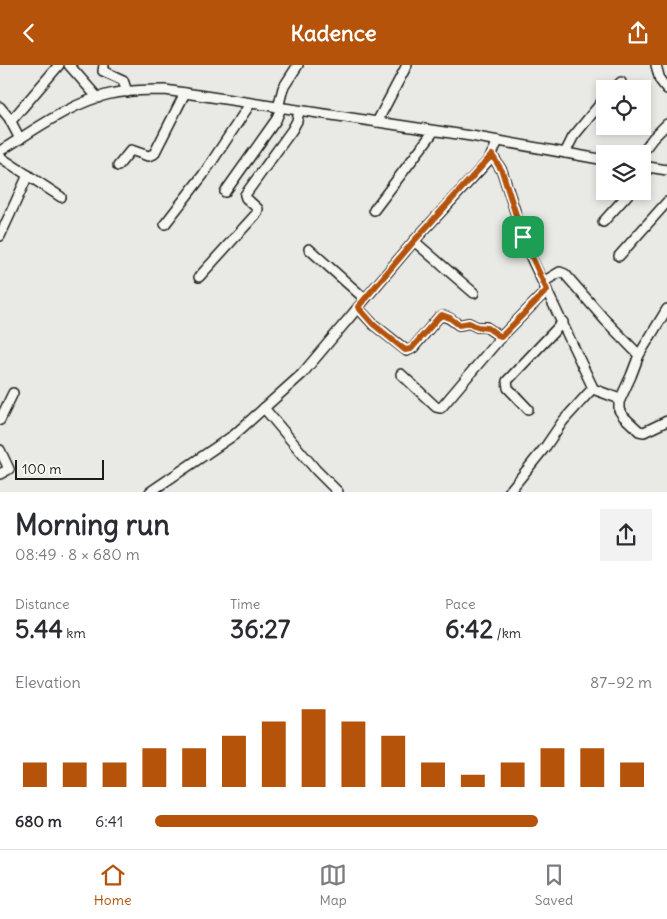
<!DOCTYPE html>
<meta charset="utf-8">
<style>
:root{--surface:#fff;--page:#f2f2f3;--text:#2b2b33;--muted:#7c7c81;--line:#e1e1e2;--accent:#b45309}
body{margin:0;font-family:Delius,sans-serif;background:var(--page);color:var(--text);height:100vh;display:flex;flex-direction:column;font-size:19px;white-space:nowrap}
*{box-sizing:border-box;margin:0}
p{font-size:16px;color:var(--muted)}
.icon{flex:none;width:28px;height:28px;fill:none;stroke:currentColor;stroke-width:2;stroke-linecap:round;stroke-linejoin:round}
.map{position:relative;height:427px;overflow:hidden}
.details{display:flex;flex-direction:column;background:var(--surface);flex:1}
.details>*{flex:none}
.buttons{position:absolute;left:596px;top:15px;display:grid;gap:10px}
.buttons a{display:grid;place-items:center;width:55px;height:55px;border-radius:0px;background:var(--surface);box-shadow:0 2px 8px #0003;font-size:25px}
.scale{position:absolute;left:15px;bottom:12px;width:89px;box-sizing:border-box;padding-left:5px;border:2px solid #1c1c1c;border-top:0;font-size:14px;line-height:18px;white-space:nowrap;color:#1c1c1c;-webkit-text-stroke:4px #f6f6f2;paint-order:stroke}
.pin{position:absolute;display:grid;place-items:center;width:42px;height:42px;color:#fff;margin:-21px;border-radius:10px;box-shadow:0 2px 8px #0006}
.round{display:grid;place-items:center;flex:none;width:52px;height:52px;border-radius:0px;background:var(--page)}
.summary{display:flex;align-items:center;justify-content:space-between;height:85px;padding:0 15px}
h1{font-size:28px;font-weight:700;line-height:38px}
.metrics{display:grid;grid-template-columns:repeat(3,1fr);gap:8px;height:85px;padding:5px 15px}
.metrics div{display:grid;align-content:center}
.metrics b{font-size:25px;font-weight:700}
.metrics small{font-size:14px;font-weight:400}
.metrics p{font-size:14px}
.chart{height:140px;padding:10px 15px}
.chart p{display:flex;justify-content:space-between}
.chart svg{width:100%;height:90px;margin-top:5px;stroke:var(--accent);stroke-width:6}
ul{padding:0 15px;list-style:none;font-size:16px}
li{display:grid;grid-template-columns:80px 60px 1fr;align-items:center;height:38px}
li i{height:12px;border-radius:6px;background:var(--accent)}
header{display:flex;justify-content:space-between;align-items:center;height:65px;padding:0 15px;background:var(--accent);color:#fff;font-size:22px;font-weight:700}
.tab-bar{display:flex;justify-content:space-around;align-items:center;height:70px;border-top:1px solid var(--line);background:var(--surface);font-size:14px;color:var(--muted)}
.tab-bar a{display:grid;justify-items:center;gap:2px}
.tab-bar .active{color:var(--accent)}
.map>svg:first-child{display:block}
</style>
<header><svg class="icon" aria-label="back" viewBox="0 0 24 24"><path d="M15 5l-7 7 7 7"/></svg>Kadence<svg class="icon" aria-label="share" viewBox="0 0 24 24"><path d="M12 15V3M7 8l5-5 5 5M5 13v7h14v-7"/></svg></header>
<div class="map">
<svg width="667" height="427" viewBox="0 0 667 427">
<rect width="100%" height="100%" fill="#e9e9e5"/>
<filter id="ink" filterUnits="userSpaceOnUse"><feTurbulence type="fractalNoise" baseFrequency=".02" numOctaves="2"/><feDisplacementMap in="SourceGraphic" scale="10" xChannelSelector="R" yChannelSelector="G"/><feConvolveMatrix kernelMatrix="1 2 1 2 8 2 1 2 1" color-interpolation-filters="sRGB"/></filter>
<g filter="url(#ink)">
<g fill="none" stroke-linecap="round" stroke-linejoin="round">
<defs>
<g id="minor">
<path d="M69 0 98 33"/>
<path d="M104 0 103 6 123 15 127 27"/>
<path d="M656 0 660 15 667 24"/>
<path d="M614 24 621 17"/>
<path d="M0 42 9 53 20 74"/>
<path d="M278 43 283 23 298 0"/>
<path d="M11 56 59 0"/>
<path d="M377 57 407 0"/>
<path d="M0 86C35 65 70 38 110 29 128 25 147 25 165 25L471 71 605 95"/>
<path d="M565 88 573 72 605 33"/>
<path d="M641 89 653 73 667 59"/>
<path d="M492 90 502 106 528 186 593 323 563 356 546 381 509 427"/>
<path d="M0 92 61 132"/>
<path d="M118 101 131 85 148 91 154 89 185 28"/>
<path d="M642 101 667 105"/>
<path d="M642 113 649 102"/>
<path d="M225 127 276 55 281 43"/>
<path d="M374 145 434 66"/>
<path d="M603 157 631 126"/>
<path d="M165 159 203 110 250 39"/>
<path d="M0 171 28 110"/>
<path d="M414 176 474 228"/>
<path d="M309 184 365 234"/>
<path d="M619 191 667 137"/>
<path d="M199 212 257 148 258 144 246 133 245 130 292 65 297 56 299 46"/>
<path d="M543 217 560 207 565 209 605 255 639 290"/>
<path d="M358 243 373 259 407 286 413 283 438 253 443 251 449 253 459 260 469 258 477 262H486L501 272"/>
<path d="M667 244 639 290 631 311 619 337V345L623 351 639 366 644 367 667 356"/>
<path d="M401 309 436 342 441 343 501 272 547 225"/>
<path d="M593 324 620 334"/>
<path d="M264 343 316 405 338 427"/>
<path d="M528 344 508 323 507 316 563 257"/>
<path d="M0 355 13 328"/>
<path d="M0 385 9 404 0 409"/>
<path d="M150 427 234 370 302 309 414 176 489 95 498 76"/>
</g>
</defs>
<use href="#minor" stroke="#1c1c1c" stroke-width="12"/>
<use href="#minor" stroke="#f6f6f2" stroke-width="9"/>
</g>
</g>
<g fill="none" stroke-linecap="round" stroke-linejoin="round" filter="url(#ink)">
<defs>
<path id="route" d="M492 90 502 106 523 172 547 225 501 272 488 263 477 262 469 258 459 260 450 253 442 250 438 253 411 284 405 285 373 259 358 242 414 176Z"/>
</defs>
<use href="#route" stroke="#fff" stroke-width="10"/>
<use href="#route" stroke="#b45309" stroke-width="6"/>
</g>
</svg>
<div class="buttons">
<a><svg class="icon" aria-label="locate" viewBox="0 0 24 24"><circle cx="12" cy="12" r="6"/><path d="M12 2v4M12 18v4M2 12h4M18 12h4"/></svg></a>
<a><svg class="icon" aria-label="layers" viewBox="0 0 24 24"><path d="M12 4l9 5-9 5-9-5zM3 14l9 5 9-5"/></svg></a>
</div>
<div class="scale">100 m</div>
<div class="pin" style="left:523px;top:172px;background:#1e9e55"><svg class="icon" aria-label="arrive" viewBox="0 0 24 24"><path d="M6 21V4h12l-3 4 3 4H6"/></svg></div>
</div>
<section class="details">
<div class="summary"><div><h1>Morning run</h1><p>08:49 · 8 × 680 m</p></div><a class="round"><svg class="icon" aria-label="share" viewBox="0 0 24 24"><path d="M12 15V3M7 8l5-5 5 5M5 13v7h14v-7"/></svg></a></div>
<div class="metrics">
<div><p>Distance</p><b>5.44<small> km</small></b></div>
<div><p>Time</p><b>36:27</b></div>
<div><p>Pace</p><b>6:42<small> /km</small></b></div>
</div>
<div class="chart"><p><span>Elevation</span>87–92 m</p>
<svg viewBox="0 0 160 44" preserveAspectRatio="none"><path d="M5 44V32M15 44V32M25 44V32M35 44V25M45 44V25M55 44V19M65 44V12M75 44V6M85 44V12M95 44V19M105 44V32M115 44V38M125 44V32M135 44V25M145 44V25M155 44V32"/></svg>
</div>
<ul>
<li><b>680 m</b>6:41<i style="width:77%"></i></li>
</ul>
</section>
<nav class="tab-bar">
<a class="active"><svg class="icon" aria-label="home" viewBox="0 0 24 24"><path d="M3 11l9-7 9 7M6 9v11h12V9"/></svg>Home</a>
<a><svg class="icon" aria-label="map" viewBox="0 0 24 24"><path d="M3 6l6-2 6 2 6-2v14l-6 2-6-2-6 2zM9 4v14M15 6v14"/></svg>Map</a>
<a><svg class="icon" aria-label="saved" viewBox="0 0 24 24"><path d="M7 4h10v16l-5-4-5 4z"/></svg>Saved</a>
</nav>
